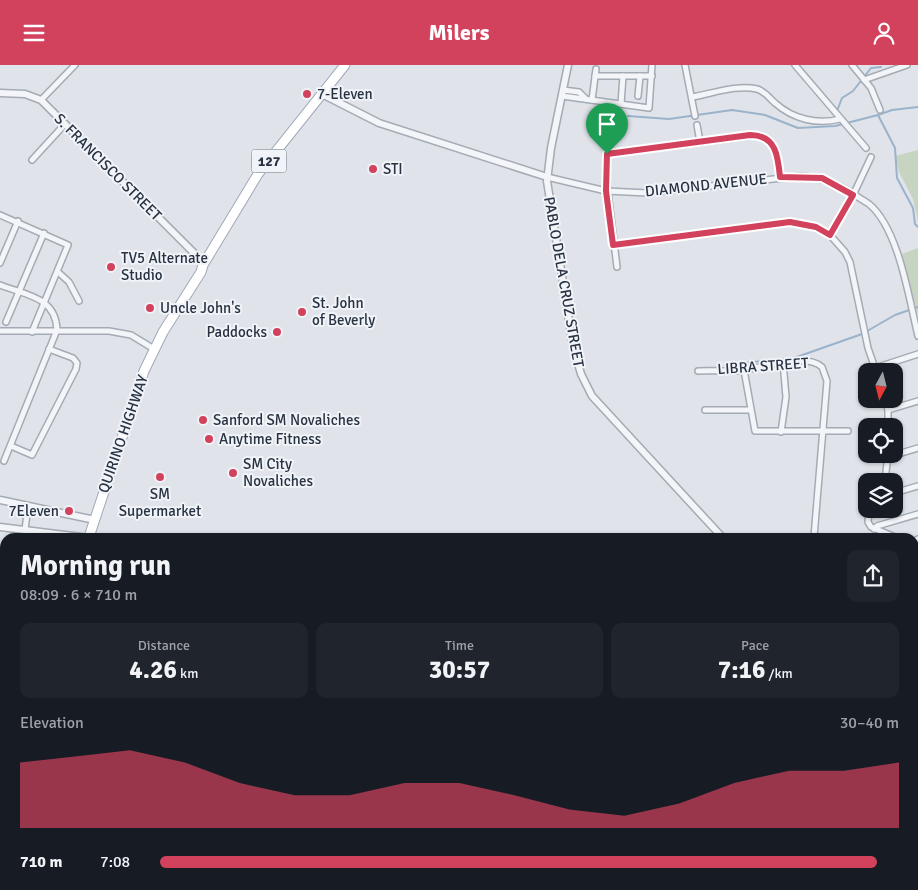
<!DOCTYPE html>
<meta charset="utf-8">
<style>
:root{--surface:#171b24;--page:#20242c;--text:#f1f3f6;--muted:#9ea1a6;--accent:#d2425d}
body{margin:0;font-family:Signika,sans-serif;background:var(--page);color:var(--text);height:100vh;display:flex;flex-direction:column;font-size:19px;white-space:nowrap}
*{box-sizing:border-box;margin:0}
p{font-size:16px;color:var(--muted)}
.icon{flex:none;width:28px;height:28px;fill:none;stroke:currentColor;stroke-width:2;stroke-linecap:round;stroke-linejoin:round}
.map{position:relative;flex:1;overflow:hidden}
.panel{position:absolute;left:0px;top:468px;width:919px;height:358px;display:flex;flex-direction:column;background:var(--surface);border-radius:15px 15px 0 0;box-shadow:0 1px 4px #0004}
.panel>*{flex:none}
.needle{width:32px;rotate:187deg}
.fabs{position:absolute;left:858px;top:298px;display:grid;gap:10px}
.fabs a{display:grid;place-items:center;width:45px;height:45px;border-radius:10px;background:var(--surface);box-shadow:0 1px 4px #0004;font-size:25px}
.pin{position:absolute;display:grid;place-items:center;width:42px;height:42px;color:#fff;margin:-51px -21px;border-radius:50% 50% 50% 0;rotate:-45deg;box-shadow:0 0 5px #0007}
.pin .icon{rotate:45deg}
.round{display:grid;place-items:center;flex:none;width:52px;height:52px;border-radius:10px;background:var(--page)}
.overview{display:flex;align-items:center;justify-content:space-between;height:85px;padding:0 20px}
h1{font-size:28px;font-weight:700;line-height:38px}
.stats{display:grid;grid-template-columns:repeat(3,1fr);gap:8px;height:85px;padding:5px 20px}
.stats div{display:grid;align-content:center;border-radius:10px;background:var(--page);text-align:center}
.stats b{font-size:25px;font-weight:700}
.stats small{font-size:14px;font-weight:400}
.stats p{font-size:14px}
.chart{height:140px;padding:10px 20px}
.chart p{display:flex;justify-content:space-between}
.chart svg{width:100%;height:90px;margin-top:5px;fill:var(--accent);opacity:.7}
ul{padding:0 20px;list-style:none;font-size:16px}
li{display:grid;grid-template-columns:80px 60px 1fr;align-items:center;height:38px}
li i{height:12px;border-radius:6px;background:var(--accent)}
header{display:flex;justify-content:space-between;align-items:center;height:65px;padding:0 20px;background:var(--accent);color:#fff;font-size:22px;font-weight:700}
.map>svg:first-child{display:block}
</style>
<header><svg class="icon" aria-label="menu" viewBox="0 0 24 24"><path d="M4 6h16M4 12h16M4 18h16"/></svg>Milers<svg class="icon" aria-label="person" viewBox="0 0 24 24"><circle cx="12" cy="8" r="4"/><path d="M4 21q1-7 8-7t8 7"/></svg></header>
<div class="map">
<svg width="918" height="825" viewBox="0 0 918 825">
<rect width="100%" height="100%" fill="#e0e4ea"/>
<g fill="#c7d4c1">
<path d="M918 85V157L913 134 899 107 895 91Z"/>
<path d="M918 183V249L902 189Z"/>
<path d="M5 727V766L0 765V742Z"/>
</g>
<path fill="#9ab3cb" d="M842 820H867V825H840Z"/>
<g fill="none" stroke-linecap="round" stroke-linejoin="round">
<g stroke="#9ab3cb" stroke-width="2">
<path d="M918 42 892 45 878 50 895 83 897 113 913 143 915 159 918 162"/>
<path d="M837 46 842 33 853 26 871 3 881 2"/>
<path d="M628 51 669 54 732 45 765 50 798 63 835 61 878 50"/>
<path d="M791 294 862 269 895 250 918 242"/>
<path d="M729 299 786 294"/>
<path d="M914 814H918"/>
<path d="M879 825 883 820"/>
</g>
<defs>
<g id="minor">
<path d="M685 0 695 51"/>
<path d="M795 0 866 83"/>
<path d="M852 0 871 23 880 45"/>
<path d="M595 11H652"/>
<path d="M864 15 907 0"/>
<path d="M563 25 579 27 586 34"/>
<path d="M562 31 649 43 652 0"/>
<path d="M638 31 640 11"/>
<path d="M692 32C711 29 737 19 757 24 765 26 769 33 775 38 793 54 817 60 840 54"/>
<path d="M41 35 75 0"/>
<path d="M592 35 596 4"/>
<path d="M621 39 623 11"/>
<path d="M612 58 606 111 617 202"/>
<path d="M697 60 700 77"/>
<path d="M607 89 758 70C779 76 778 94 780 112"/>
<path d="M32 95 65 59"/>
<path d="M547 112 606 126 648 128 800 111C819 112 833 117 850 127 856 131 863 135 869 139 899 164 909 234 918 271"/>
<path d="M0 150 68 180 32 267"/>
<path d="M830 170 855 126 871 92"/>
<path d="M613 180 790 157 816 162 830 170 845 187 850 197 868 283 876 306"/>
<path d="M0 198 18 156"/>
<path d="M58 207 69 217 79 236"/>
<path d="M0 220C26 230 56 232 57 265L4 396"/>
<path d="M6 257 44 168"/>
<path d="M0 266H109L131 270 154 284"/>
<path d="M875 303 918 289"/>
<path d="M744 305 755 366H848"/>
<path d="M698 306C714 305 730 307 745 305 765 302 805 287 822 302L827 316 814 472"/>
<path d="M885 334 888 345V361"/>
<path d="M705 345H750"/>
<path d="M888 345 918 336"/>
<path d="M781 367 786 332 783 297"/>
<path d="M11 381 32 390 76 304 77 298 73 293 49 284"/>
<path d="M888 392 918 383"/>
<path d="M885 416 888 389"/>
<path d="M894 428 918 421"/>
<path d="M869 444 868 457 871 462 895 472"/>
<path d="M874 464 877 461 918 449"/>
<path d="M25 465 28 441"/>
<path d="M914 476 918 474"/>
<path d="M914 502 918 494"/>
<path d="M0 503 5 504"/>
<path d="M0 543 5 544"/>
<path d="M914 567 918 571"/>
<path d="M0 584H5"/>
<path d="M914 589 918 585"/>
<path d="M0 624 5 625"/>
<path d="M914 642 918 648"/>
<path d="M0 666 5 667"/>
<path d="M914 703 918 701"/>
<path d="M914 750 918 751"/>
<path d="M914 768 918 769"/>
<path d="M914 786 918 785"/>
<path d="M0 787 5 788"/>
<path d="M914 819 918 818"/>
<path d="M416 820 425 825"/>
<path d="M885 821 899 820"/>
<path d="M80 825 81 820"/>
<path d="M147 825 148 820"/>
<path d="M196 825 197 820"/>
<path d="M204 825 208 820"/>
<path d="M259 825 263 820"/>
<path d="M312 825 315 822"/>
<path d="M366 825 370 820"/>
<path d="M464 825 467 820"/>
<path d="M613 825 622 820"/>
<path d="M772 825 782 820"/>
</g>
<g id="tertiary">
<path d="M568 0 551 83 547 116 573 281 581 309 592 331 722 472"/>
<path d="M0 28 25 29 41 35 196 190 203 200"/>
<path d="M322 29 379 58 547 112"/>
<path d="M0 435 95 455"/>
<path d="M0 462 81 472"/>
<path d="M914 514 918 517"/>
</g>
<g id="primary">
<path d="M89 472 144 306 163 267 201 207 203 200 258 109 345 0"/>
<path d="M0 718 5 704"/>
</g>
</defs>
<use href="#minor" stroke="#a5abb4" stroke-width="8"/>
<use href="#tertiary" stroke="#a5abb4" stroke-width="9"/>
<use href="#primary" stroke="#9fa9b6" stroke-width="11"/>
<use href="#minor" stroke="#f3f5f8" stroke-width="5"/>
<use href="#tertiary" stroke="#f3f5f8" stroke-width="6"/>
<use href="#primary" stroke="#fff" stroke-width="9"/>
</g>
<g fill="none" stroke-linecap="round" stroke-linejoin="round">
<defs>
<path id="route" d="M750 70C776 70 778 91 780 112L822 113 853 130 830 170 816 162 790 157 613 180 606 126 607 89Z"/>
</defs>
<use href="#route" stroke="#fff" stroke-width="10"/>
<use href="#route" stroke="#d2425d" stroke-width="6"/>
</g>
<g fill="#d2425d" stroke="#f0f3f7" stroke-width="2">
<circle cx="307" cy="29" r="5"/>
<circle cx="373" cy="104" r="5"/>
<circle cx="111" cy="202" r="5"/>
<circle cx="150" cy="243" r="5"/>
<circle cx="302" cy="247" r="5"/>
<circle cx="277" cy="267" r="5"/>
<circle cx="203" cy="355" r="5"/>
<circle cx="209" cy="374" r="5"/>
<circle cx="233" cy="408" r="5"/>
<circle cx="160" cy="412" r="5"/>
<circle cx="69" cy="446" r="5"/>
</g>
<g text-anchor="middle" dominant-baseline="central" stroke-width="4" stroke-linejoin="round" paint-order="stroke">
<rect fill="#f0f3f7" stroke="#646c78" stroke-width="1" x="251.5" y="84.5" width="35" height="23" rx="4"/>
<g font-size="14" font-weight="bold" fill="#283242">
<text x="269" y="96">127</text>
</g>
<g font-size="15" fill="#283242" stroke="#f0f3f7" text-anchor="start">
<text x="317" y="29">7-Eleven</text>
<text x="383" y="104">STI</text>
<text x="121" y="193">TV5 Alternate<tspan x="121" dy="17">Studio</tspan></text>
<text x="312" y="238">St. John<tspan x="312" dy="17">of Beverly</tspan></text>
<text x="160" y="243">Uncle John's</text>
<text x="267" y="267" text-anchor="end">Paddocks</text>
<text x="213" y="355">Sanford SM Novaliches</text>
<text x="219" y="374">Anytime Fitness</text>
<text x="243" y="399">SM City<tspan x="243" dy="17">Novaliches</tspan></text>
<text x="160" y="429" text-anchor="middle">SM<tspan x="160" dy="17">Supermarket</tspan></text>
<text x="59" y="446" text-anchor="end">7Eleven</text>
</g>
<g font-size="15" fill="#283242" stroke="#f0f3f7">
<text transform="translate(108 102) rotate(45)">S. FRANCISCO STREET</text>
<text transform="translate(706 120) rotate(-6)">DIAMOND AVENUE</text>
<text transform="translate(564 217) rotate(80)">PABLO DELA CRUZ STREET</text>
<text transform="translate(763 301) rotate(-4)">LIBRA STREET</text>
<text transform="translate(123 369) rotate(-71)">QUIRINO HIGHWAY</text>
</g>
</g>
</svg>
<div class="fabs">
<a><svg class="needle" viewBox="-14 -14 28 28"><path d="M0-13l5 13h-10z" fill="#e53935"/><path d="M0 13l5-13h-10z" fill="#9ea1a6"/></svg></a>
<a><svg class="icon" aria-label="locate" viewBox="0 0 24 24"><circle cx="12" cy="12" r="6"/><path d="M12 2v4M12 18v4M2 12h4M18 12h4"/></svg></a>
<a><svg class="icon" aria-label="layers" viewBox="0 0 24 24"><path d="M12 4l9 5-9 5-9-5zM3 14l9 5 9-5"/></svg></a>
</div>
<div class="pin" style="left:607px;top:89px;background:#1e9e55"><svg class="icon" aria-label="arrive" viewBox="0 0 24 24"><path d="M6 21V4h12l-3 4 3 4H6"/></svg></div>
<section class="panel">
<div class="overview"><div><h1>Morning run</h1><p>08:09 · 6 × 710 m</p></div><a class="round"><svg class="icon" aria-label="share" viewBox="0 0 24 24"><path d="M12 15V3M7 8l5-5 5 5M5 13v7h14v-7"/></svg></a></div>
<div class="stats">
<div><p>Distance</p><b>4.26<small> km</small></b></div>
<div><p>Time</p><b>30:57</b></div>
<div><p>Pace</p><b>7:16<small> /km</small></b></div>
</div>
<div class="chart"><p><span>Elevation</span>30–40 m</p>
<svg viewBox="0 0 160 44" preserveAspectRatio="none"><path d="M0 44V12L10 9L20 6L30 12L40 22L50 28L60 28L70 22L80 22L90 28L100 35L110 38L120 32L130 22L140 16L150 16L160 12V44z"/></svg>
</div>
<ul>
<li><b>710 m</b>7:08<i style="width:97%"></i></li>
</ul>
</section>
</div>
